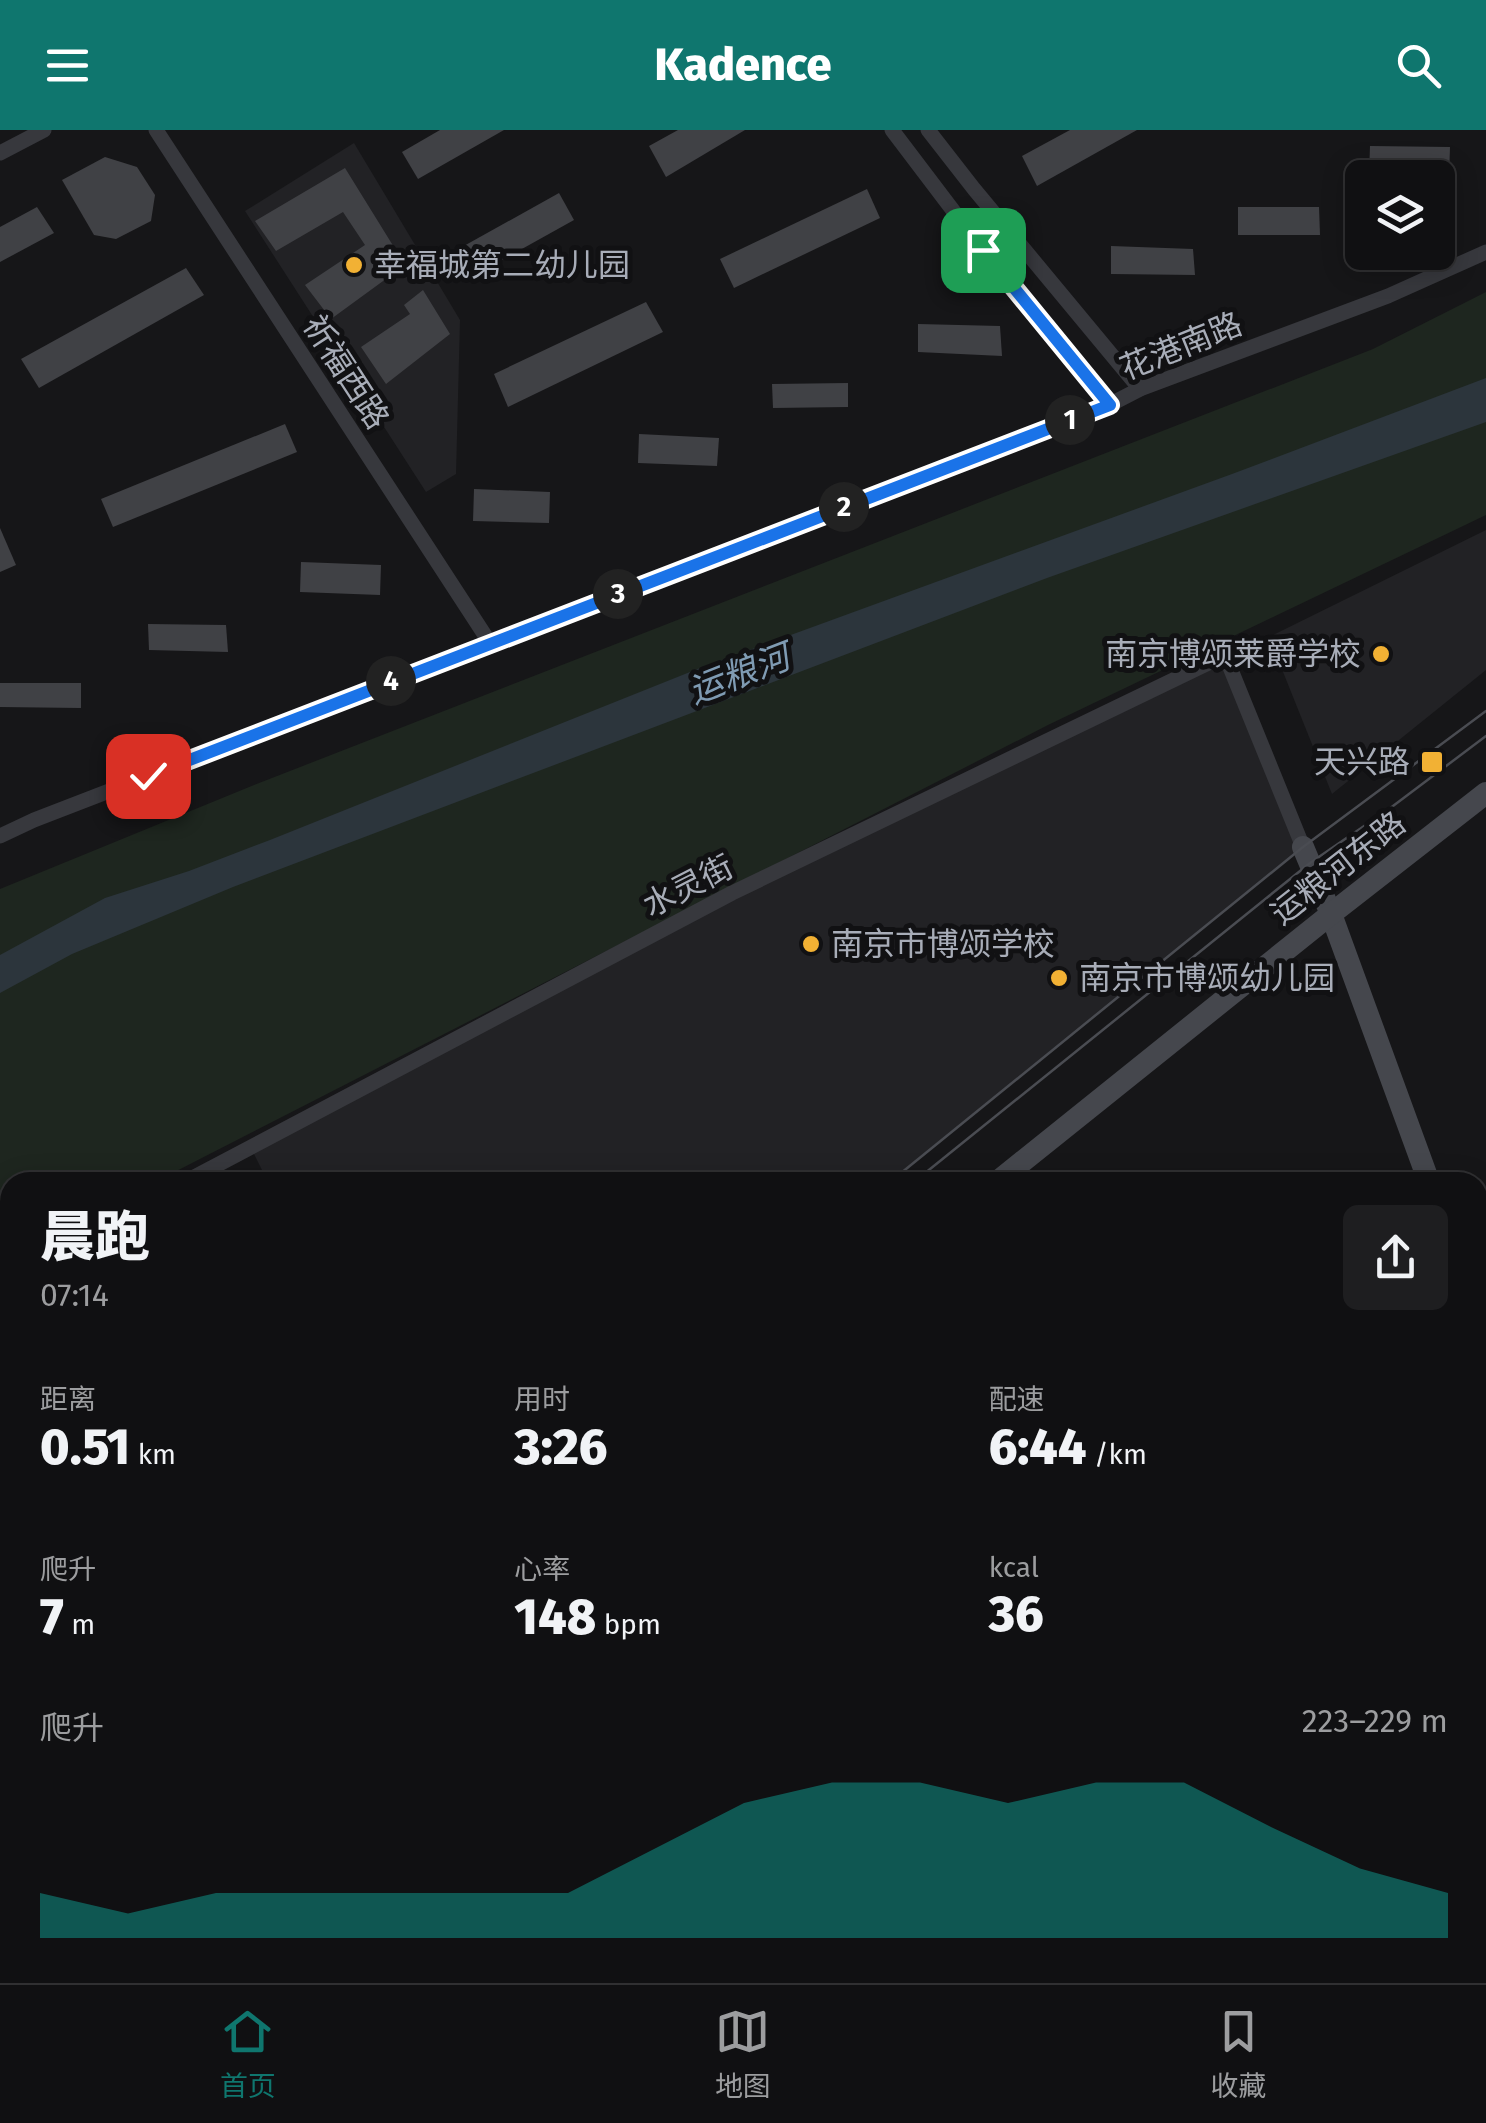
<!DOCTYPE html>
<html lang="zh">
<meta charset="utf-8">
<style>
:root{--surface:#101012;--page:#1e1e20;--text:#f1f3f6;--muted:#9c9d9f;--line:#303032;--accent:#0f766e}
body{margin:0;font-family:"Fira Sans","Noto Sans SC",sans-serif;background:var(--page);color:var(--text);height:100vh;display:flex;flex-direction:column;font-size:38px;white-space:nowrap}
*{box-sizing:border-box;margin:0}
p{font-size:32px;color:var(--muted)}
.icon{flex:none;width:55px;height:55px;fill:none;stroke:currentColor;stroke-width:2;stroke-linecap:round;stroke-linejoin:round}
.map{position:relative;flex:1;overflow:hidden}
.panel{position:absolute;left:0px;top:1042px;width:1488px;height:812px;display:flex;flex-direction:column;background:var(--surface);border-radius:30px 30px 0 0;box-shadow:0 5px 25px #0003,0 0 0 2px var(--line)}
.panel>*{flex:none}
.tools{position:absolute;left:1345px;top:30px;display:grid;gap:20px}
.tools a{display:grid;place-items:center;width:110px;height:110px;border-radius:15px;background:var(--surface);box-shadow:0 5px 25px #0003,0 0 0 2px var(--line);font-size:50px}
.pin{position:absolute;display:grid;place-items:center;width:85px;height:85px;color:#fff;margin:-42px;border-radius:20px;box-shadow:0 5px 15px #0006}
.km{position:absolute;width:50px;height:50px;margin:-25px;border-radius:50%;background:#222;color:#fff;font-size:28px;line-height:50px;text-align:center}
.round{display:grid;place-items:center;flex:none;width:105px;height:105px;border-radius:15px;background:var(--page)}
.summary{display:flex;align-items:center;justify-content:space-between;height:170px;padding:0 40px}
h1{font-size:55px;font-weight:800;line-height:75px}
.figures{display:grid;grid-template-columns:repeat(3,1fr);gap:15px;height:170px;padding:10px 40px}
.figures div{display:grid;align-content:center}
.figures b{font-size:50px;font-weight:800}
.figures small{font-size:28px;font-weight:400}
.figures p{font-size:28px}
.chart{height:280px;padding:20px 40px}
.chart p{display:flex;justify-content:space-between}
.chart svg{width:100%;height:180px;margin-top:10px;fill:var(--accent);opacity:.7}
header{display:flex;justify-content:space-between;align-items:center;height:130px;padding:0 40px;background:var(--accent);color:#fff;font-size:45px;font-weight:800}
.tab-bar{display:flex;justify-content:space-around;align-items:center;height:140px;border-top:2px solid var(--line);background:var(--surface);font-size:28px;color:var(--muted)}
.tab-bar a{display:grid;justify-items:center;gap:5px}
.tab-bar .selected{color:var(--accent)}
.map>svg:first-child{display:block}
</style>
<header><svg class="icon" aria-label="menu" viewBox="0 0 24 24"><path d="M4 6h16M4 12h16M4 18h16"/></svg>Kadence<svg class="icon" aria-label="search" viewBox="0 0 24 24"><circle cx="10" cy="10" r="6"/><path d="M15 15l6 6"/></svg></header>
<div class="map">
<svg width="1486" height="1853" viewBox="0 0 1486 1853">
<rect width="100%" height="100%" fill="#161618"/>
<g fill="#222225">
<path d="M354 13 460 190 456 344 426 362 245 81Z"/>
<path d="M1486 400V540L1332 664 1269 507Z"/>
<path d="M1225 525 1303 717 889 1052H268L251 1018 966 649Z"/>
</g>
<path fill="#1e261f" d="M1486 162V385L1048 595 155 1052H10V1126L0 1132V759L254 655 1373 219Z"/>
<path fill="#2c353c" d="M1486 248V292L1047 448 233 757 72 824 0 863V825L105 768 189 741 270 710 700 538 1232 344Z"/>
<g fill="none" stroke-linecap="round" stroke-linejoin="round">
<path stroke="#2c353c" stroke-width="5" d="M1478 1723H1486"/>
</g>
<g fill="#404145">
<path d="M440 0H504L418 49 402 22Z"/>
<path d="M678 0H745L666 47 649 16Z"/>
<path d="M1070 0H1137L1037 56 1022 26Z"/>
<path d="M1370 16 1450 17 1449 48 1369 45Z"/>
<path d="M105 27 137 37 155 65 151 91 116 109 94 105 62 50Z"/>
<path d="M345 38 405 135 331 189 305 155 365 115 343 82 276 121 255 91Z"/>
<path d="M867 59 880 88 734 158 720 129Z"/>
<path d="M559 63 574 90 477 144 462 117Z"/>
<path d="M37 77 54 103 0 132V97Z"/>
<path d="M1238 77H1319L1320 105H1238Z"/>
<path d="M1111 116 1193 119 1195 145 1111 144Z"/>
<path d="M186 138 204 165 39 258 21 229Z"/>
<path d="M423 160 450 204 386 254 361 217 410 184 404 175Z"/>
<path d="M646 172 663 202 508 277 494 244Z"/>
<path d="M918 194 1000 196 1002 226 918 222Z"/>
<path d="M848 253V277L773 278 772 254Z"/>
<path d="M285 294 297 322 113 397 101 369Z"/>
<path d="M639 304 719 308 717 336 638 333Z"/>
<path d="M474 359 550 362 549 393 473 391Z"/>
<path d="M0 398 16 435 0 442Z"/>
<path d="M301 432 381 435 380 465 300 462Z"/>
<path d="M148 494 226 495 228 522 149 520Z"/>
<path d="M0 553H81V578L0 577Z"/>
</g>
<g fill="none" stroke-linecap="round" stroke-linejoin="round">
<g stroke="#37383d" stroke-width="15">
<path d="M156 0 490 513"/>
<path d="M892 0 983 120 1109 275"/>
<path d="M928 0 974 59 1140 259"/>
<path d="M0 23 44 0"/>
<path d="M0 706 34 690 1109 275 1140 259 1388 166 1486 122"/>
<path d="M185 1052 732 763 1225 525 1303 717"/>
<path d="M0 1150 10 1145"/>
</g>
<g stroke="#45474d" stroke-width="22">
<path d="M1303 717 1331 784 1429 1052"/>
<path d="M997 1052 1331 784 1486 663"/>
<path d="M1478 1080 1486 1073"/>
<path d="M1478 1216 1486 1248"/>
<path d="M1478 1652 1486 1654"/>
<path d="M23 1845 38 1853"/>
<path d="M1171 1845 1185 1853"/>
<path d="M1201 1845 1216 1853"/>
<path d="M0 1852 10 1844"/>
<path d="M708 1853 712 1845"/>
</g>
<g stroke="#4a4c52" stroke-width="2.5">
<path d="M890 1052 1303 717 1486 581"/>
<path d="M914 1052 1310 733 1389 679 1486 606"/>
<path d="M0 1746 10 1738"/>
<path d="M0 1768 10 1761"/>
</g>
</g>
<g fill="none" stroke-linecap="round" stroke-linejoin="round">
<defs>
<path id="route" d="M148 646 1110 275 983 120"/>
</defs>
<use href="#route" stroke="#fff" stroke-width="20"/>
<use href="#route" stroke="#1a73e8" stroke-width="12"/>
</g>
<g fill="#f2b134" stroke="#111113" stroke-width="4">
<circle cx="354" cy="135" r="10"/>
<circle cx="1381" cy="524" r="10"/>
<rect x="1420" y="620" width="24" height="24" rx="5"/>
<circle cx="811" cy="814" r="10"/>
<circle cx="1059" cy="848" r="10"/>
</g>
<g text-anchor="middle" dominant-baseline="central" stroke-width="10" stroke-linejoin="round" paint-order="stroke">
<g font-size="32" fill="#a8adb8" stroke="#111113" text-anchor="start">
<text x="374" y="135">幸福城第二幼儿园</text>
<text x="1361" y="524" text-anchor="end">南京博颂莱爵学校</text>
<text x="1410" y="632" text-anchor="end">天兴路</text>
<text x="831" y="814">南京市博颂学校</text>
<text x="1079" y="848">南京市博颂幼儿园</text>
</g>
<g font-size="32" fill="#a8adb8" stroke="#111113">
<text transform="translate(1181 216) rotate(-22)">花港南路</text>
<text transform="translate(346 242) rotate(57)">祈福西路</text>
<text transform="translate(1338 738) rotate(-38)">运粮河东路</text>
<text transform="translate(688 756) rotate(-27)">水灵街</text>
</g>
<g font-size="35" font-style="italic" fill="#7f9bb3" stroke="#111113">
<text transform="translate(739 544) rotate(-21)">运粮河</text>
</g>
</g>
</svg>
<div class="tools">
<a><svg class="icon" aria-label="layers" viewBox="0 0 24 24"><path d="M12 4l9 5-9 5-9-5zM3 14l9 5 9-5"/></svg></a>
</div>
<div class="pin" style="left:983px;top:120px;background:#1e9e55"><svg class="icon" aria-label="arrive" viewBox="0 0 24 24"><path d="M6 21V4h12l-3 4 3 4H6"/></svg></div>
<div class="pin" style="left:148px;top:646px;background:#d93025"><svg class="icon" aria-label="check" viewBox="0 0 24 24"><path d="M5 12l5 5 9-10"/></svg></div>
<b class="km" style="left:1070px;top:290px">1</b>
<b class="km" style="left:844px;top:377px">2</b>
<b class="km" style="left:618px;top:464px">3</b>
<b class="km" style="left:391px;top:551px">4</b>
<section class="panel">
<div class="summary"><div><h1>晨跑</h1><p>07:14</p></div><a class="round"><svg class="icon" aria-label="share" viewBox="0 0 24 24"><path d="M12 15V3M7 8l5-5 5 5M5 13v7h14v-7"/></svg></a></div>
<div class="figures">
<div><p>距离</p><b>0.51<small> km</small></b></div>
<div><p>用时</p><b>3:26</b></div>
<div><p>配速</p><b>6:44<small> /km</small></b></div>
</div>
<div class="figures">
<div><p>爬升</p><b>7<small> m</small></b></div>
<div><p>心率</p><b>148<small> bpm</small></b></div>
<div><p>kcal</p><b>36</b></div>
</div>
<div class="chart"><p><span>爬升</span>223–229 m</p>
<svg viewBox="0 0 160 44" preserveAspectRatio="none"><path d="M0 44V33L10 38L20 33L30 33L40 33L50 33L60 33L70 22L80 11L90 6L100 6L110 11L120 6L130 6L140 17L150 27L160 33V44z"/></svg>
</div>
</section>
</div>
<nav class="tab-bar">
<a class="selected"><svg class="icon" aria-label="home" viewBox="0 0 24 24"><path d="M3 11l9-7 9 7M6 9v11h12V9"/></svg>首页</a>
<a><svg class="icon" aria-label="map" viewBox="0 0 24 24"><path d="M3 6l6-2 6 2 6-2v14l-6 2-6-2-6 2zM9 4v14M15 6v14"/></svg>地图</a>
<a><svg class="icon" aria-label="saved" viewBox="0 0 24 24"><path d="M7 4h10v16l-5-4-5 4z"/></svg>收藏</a>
</nav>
